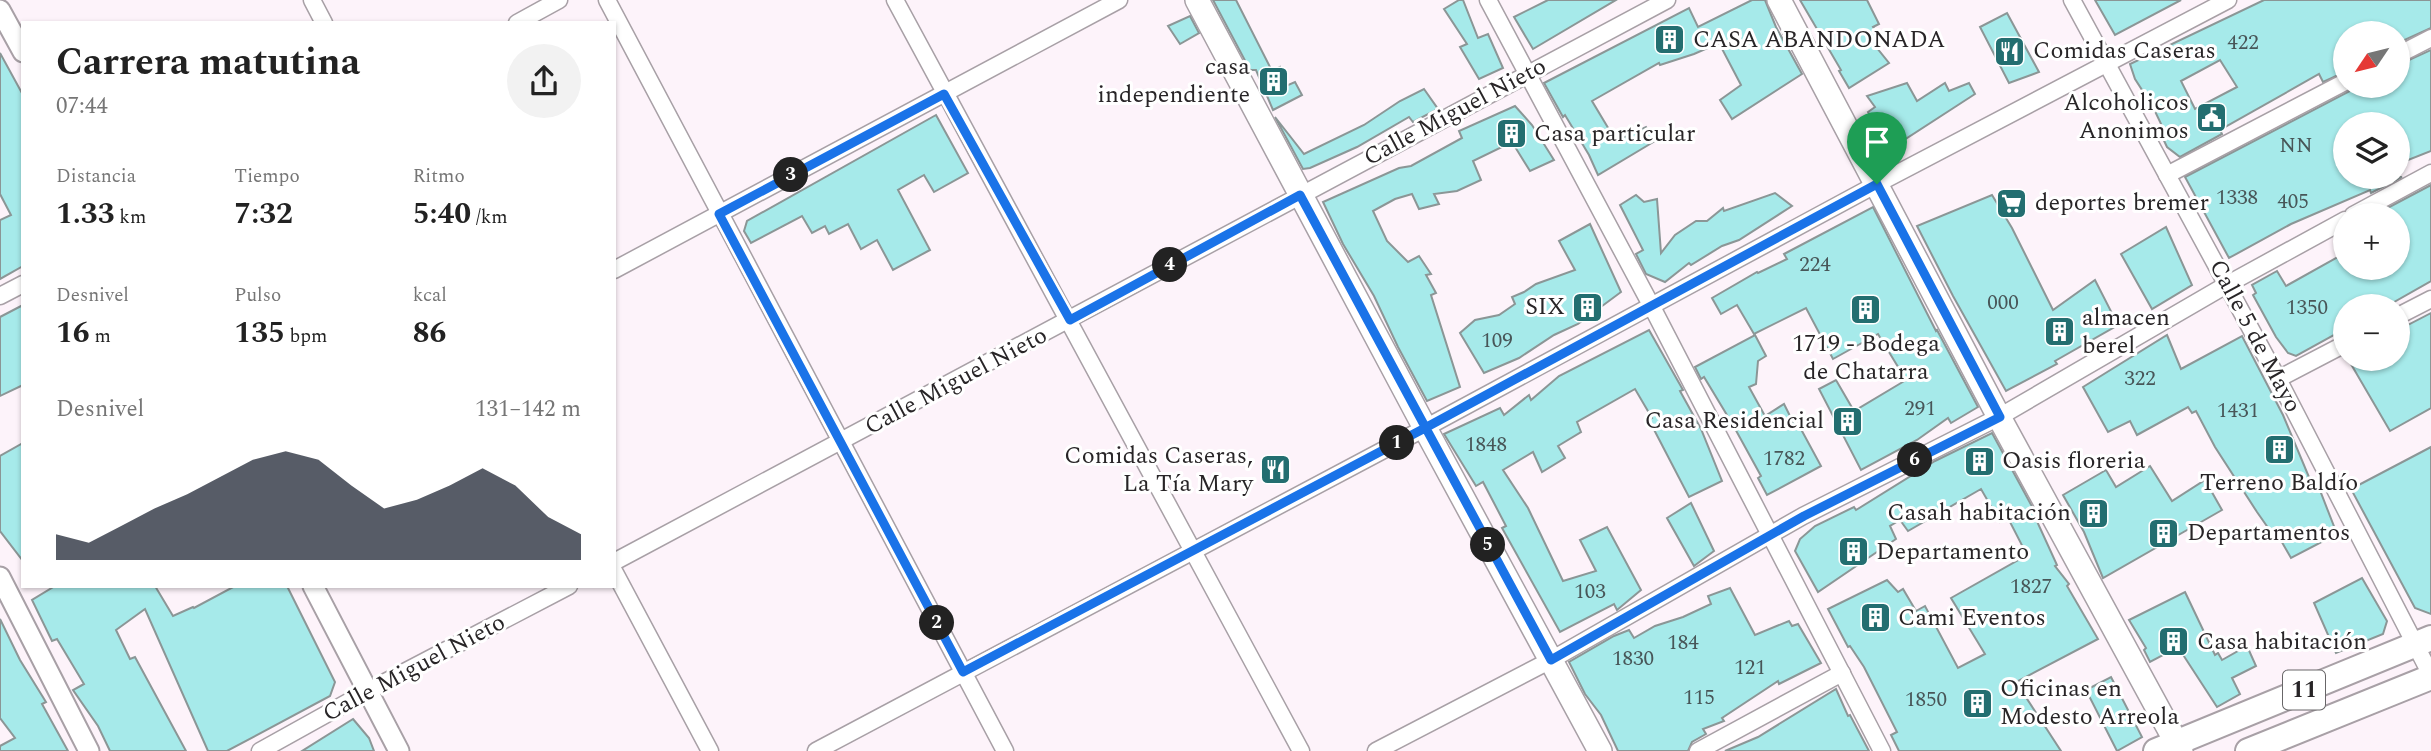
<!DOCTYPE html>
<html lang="es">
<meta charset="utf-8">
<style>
:root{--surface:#fff;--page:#f2f2f2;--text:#222;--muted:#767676;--accent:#111827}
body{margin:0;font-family:Spectral,serif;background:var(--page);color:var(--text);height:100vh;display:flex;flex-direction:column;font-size:26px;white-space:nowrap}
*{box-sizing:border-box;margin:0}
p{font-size:23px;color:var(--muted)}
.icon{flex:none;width:38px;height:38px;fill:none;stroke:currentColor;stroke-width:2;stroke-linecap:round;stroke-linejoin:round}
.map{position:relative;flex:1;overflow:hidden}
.panel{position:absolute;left:21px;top:21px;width:595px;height:567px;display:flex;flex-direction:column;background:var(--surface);border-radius:0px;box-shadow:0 2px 5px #0004}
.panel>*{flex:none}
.needle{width:46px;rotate:235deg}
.buttons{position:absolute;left:2333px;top:21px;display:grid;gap:14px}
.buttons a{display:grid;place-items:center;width:77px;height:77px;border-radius:50%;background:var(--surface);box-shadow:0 2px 5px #0004;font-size:35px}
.pin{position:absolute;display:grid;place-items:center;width:60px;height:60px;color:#fff;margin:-72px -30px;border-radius:50% 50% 50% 0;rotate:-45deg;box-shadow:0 0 7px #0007}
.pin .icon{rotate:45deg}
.km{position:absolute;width:35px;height:35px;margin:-18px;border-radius:50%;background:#222;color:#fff;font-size:19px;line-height:35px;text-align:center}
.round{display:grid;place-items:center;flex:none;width:74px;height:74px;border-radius:37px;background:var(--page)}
.overview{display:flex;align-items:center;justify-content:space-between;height:119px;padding:0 35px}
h1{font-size:38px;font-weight:700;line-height:52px}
.metrics{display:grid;grid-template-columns:repeat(3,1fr);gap:10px;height:119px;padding:7px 35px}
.metrics div{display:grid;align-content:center}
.metrics b{font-size:30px;font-weight:700}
.metrics small{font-size:19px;font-weight:400}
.metrics p{font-size:19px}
.chart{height:196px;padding:14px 35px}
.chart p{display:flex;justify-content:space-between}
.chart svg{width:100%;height:126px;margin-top:7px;fill:var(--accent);opacity:.7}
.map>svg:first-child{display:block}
</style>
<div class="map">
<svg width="2431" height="751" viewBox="0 0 2431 751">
<rect width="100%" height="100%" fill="#fdf3fa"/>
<g fill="#a6eaea" stroke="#8b9696" stroke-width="2" fill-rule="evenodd">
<path d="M1213 0H1236L1272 71 1280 67 1286 86 1295 82 1302 95 1273 110 1256 70H1250Z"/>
<path d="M1459 0H1463L1478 38 1488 34 1503 68 1479 79 1460 47 1467 44 1444 9Z"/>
<path d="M1548 0H1616L1533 49 1514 17Z"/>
<path d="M1752 0H1765L1776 27 1802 74 1732 119 1720 100 1741 85 1719 43 1694 54 1660 65 1659 63 1592 101 1616 141 1646 127 1655 141 1598 175 1589 155 1565 115 1563 117 1544 83 1689 8 1698 27Z"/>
<path d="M1800 0H1867L1879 24 1873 27 1884 44 1877 48 1889 63 1849 88 1839 71 1841 70Z"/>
<path d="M2095 0H2181L2115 35Z"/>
<path d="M2264 0H2431V28L2398 43V33H2345V72L2323 82 2319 74 2220 130 2222 134 2180 157 2167 147 2159 130 2163 128 2153 107 2135 79 2130 64ZM2220 60 2237 87 2195 109 2181 81Z"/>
<path d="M2007 13 2039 72 2009 83 1980 27Z"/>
<path d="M1190 16 1199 33 1180 44 1168 26Z"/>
<path d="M2431 50V151L2398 164V124H2345V177H2402L2371 193 2370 190 2291 224 2229 258 2185 177 2350 91 2355 86H2398V65Z"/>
<path d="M0 53 23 95V266L0 279V220L11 215 0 194Z"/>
<path d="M1907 83 1917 101 1945 83 1949 91 1969 83 1975 94 1890 149 1868 112 1875 107 1867 96Z"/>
<path d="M1424 89 1438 109 1413 122 1409 117 1357 147 1310 168 1303 169 1275 117 1304 154 1364 125 1400 101Z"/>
<path d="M1515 106 1532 125 1554 160 1530 171 1512 142 1473 161 1481 180 1457 191 1434 194 1439 204 1419 209 1412 194 1395 199 1373 211 1387 241 1408 262 1419 256 1431 274 1426 275 1436 293 1431 295 1460 387 1427 401 1398 347 1374 296 1343 244 1323 202 1399 168 1411 166 1462 138 1459 131Z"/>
<path d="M936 115 968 173 934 192 924 175 898 190 930 250 893 270 877 240 861 249 848 224 829 234 825 226 812 233 802 216 751 243 744 231 747 221Z"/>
<path d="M2431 185V281L2387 306H2345V329L2296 356 2288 353 2276 337 2253 295 2256 293 2252 285 2277 271 2286 286 2345 253V268H2398V215H2379L2378 213Z"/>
<path d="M1775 193 1792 206 1739 240 1722 246 1691 265 1689 263 1665 282 1646 274 1636 254 1643 250 1620 205 1636 195 1644 202 1657 199 1661 253 1675 235 1696 221H1707L1723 208 1724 211Z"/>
<path d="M1992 195 2012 228 2053 310 2095 280 2118 325 2055 361 2057 364 2006 391 1953 296 1917 226Z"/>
<path d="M1873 207 1936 331 1937 330 1978 407 1951 423 1948 418 1917 440 1861 470 1819 389 1836 380 1854 411 1906 380 1878 334 1833 359 1806 308 1754 334 1737 305 1721 314 1712 298 1757 272 1758 273 1787 259 1784 254Z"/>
<path d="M1590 224 1621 292 1578 324 1554 335 1519 358 1484 373 1460 333 1475 320 1499 315 1515 304 1512 297 1524 292 1536 284 1575 270 1559 241Z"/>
<path d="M2166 227 2192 285 2152 309 2121 254Z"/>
<path d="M23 305V385L0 396V317Z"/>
<path d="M2431 313V408L2390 431 2348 359H2398V330Z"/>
<path d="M1649 330 1683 390 1680 391 1701 429 1722 481 1689 497 1649 420 1652 418 1635 389 1577 422 1581 432 1558 446 1565 458 1542 472 1533 452 1503 470 1528 508 1563 581 1596 571 1580 540 1607 527 1641 590 1617 610 1614 604 1560 632 1502 528 1506 526 1483 482 1476 486 1444 434 1500 408 1504 415 1529 395 1531 400 1559 376Z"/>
<path d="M1755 335 1766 356 1758 361 1756 384 1749 387 1765 416 1784 404 1793 422 1796 420 1821 466 1767 495 1758 478 1761 476 1733 425 1704 377 1701 379 1695 367Z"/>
<path d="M2167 335 2181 369 2242 336 2283 415 2311 482 2314 481 2321 493 2337 534 2291 558 2275 530 2271 532 2257 512 2215 447 2196 411 2192 413 2188 407 2137 435 2130 421 2108 432 2083 387Z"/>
<path d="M1992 433 2035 512V517L2057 565 2055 566 2069 584 2067 586 2098 639 2016 682 2061 751H1899L1891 735 1897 732 1864 667 1850 646 1848 647 1828 609 1887 580 1898 592 1903 589 1916 611 1925 606 1958 668 1985 654 1951 598 2027 555 2008 518 2000 522 1981 489 1908 531 1900 520 1890 526 1896 539 1818 592 1795 551 1800 539 1815 526 1854 507 1856 510 1935 461Z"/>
<path d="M23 443V561L0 531V456Z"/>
<path d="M2431 447V614L2415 608 2351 489Z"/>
<path d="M2150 466 2172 501 2205 480 2222 510 2103 578 2084 532 2063 495 2106 470 2116 487Z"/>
<path d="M1691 503 1714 551 1694 566 1667 518Z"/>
<path d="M2362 578 2387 621 2383 634 2336 653 2314 603Z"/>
<path d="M55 586H155L173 616 193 607 194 608 235 586H287L335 682 330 696 227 751H208L145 609 116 630 130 659 135 657 186 751H110L98 726 73 690 84 684 57 639 52 641 32 600Z"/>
<path d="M1730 588 1755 635 1789 621 1792 626 1798 624 1821 663 1779 684 1778 681 1722 718 1724 721 1703 729 1706 734 1692 742 1688 751H1618L1601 715 1585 694 1569 662 1614 636 1629 630 1634 638 1655 626 1683 617 1711 604 1708 596Z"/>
<path d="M2185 592 2215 655 2218 653 2222 660 2247 646 2256 666 2232 678 2240 694 2217 707 2178 647 2150 662 2144 650 2146 648 2129 620Z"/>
<path d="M0 619 20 660 46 702 42 704 68 751H0V746L15 738 0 718Z"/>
<path d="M2111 677 2142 737 2117 751 2086 690Z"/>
<path d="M1836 689 1848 716 1850 715 1869 751H1725L1758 737Z"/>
<path d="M353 719 369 738 374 751H302Z"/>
</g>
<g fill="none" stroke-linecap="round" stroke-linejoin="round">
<defs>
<g id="minor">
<path d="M312 0 324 23"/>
<path d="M607 0 1005 751"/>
<path d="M895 0 1301 751"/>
<path d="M1488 0 1651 305 1882 751"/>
<path d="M2072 0 2278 379 2431 675"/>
<path d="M517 23 559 0"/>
<path d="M2398 55 2431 38"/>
<path d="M2167 175 2345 82"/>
<path d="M2353 215 2431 173"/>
<path d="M614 270 1119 0"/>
<path d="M0 296 23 284"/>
<path d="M2398 316 2431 299"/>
<path d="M2278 379 2345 344"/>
<path d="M614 562 1667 0"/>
<path d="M614 571 710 751"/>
<path d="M260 751 368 691 569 586"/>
<path d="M816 751 1425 428 1877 184 2228 0"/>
<path d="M1376 751 1551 660 1803 516 1999 417 2228 284 2345 220"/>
<path d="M1698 751 1842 673"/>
</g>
<g id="tertiary">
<path d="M0 10 23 52"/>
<path d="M0 577 89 751"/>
<path d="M313 586 399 751"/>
</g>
<g id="secondary">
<path d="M1197 0 1425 428 1600 751"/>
<path d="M1779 0 1999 417 2181 751"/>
</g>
<g id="primary">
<path d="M2156 751 2431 638"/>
<path d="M2248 751 2431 677"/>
</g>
</defs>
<use href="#minor" stroke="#a8a0a6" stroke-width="19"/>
<use href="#tertiary" stroke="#a8a0a6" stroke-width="23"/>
<use href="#secondary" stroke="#a8a0a6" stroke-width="26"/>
<use href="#primary" stroke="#a8a0a6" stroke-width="28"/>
<use href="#minor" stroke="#fff" stroke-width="16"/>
<use href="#tertiary" stroke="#fff" stroke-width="19"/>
<use href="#secondary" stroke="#fff" stroke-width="23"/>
<use href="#primary" stroke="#fff" stroke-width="24"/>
</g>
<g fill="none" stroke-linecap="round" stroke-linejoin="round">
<defs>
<path id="route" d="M1877 184 1425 428 963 672 719 214 944 94 1070 320 1300 195 1551 660 1804 516 2000 417 1877 184"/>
</defs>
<use href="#route" stroke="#fff" stroke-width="14"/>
<use href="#route" stroke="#1a73e8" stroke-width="9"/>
</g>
<defs>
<symbol id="building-square" viewBox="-11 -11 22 22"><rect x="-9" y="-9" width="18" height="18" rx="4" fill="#236e70" stroke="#fff"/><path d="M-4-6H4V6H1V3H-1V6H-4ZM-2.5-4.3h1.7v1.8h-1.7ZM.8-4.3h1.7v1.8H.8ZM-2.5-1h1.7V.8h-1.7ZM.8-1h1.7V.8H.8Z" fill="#fff"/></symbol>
<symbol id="restaurant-square" viewBox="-11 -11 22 22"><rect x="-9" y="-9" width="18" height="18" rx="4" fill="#236e70" stroke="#fff"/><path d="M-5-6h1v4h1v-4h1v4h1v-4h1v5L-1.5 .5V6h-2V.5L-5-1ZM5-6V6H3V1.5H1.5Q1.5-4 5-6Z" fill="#fff"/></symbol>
<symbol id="civic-square" viewBox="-11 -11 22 22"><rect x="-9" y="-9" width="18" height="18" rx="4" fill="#236e70" stroke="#fff"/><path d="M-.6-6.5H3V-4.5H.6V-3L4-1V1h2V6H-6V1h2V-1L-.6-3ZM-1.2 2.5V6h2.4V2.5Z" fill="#fff"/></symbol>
<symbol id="supermarket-square" viewBox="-11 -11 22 22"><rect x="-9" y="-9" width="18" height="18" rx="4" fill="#236e70" stroke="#fff"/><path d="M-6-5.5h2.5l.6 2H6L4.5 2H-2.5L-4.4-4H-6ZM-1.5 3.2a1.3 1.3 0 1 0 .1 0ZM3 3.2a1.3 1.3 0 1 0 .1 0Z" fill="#fff"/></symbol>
</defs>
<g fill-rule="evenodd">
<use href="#building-square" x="1652" y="22" width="35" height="35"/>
<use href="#restaurant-square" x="1992" y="34" width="35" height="35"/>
<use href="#building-square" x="1256" y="64" width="35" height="35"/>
<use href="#civic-square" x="2194" y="100" width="35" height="35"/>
<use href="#building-square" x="1494" y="116" width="35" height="35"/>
<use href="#supermarket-square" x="1994" y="186" width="35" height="35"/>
<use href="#building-square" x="1570" y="290" width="35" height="35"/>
<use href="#building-square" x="1848" y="292" width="35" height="35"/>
<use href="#building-square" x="2042" y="314" width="35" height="35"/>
<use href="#building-square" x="1830" y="404" width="35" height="35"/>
<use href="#building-square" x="2262" y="432" width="35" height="35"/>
<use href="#building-square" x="1962" y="444" width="35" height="35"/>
<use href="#restaurant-square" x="1258" y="452" width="35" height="35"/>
<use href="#building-square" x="2076" y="496" width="35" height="35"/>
<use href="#building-square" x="2146" y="516" width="35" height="35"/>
<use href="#building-square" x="1836" y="534" width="35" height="35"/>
<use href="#building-square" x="1858" y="600" width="35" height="35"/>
<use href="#building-square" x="2156" y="624" width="35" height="35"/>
<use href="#building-square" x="1960" y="686" width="35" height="35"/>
</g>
<g text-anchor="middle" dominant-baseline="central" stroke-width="6" stroke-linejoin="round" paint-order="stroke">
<g font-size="21" fill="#485658">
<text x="2243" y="43">422</text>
<text x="2296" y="146">NN</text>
<text x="2237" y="198">1338</text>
<text x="2293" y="202">405</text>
<text x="1815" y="265">224</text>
<text x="2003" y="303">000</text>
<text x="2307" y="308">1350</text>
<text x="1497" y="341">109</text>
<text x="2140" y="379">322</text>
<text x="1920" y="409">291</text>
<text x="2238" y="411">1431</text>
<text x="1486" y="445">1848</text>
<text x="1784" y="459">1782</text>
<text x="2031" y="587">1827</text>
<text x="1590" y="592">103</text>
<text x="1683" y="643">184</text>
<text x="1633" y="659">1830</text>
<text x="1750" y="668">121</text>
<text x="1699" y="698">115</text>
<text x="1926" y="700">1850</text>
</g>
<rect fill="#fff" stroke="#686668" stroke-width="2" x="2283" y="670.5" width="42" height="39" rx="5"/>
<g font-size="23" font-weight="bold" fill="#282527">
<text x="2304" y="690">11</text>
</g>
<g font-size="24" fill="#282527" stroke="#fff" text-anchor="start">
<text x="1693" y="40">CASA ABANDONADA</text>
<text x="2033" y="51">Comidas Caseras</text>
<text x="1250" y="67" text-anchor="end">casa<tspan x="1250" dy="28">independiente</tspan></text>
<text x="2189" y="103" text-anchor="end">Alcoholicos<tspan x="2189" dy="28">Anonimos</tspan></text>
<text x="1534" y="134">Casa particular</text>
<text x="2035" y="203">deportes bremer</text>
<text x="1565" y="307" text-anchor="end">SIX</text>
<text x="2082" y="318">almacen<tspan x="2082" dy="28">berel</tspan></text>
<text x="1866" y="344" text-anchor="middle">1719 - Bodega<tspan x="1866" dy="28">de Chatarra</tspan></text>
<text x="1824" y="421" text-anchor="end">Casa Residencial</text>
<text x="1253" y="456" text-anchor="end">Comidas Caseras,<tspan x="1253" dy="28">La Tía Mary</tspan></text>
<text x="2002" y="461">Oasis floreria</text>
<text x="2279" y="483" text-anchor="middle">Terreno Baldío</text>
<text x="2071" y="513" text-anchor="end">Casah habitación</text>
<text x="2187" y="533">Departamentos</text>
<text x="1876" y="552">Departamento</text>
<text x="1898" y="618">Cami Eventos</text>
<text x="2197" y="642">Casa habitación</text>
<text x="2000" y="689">Oficinas en<tspan x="2000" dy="28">Modesto Arreola</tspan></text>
</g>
<g font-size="24" fill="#282527" stroke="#fff">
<text transform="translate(1455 112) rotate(-28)">Calle Miguel Nieto</text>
<text transform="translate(2255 336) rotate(62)">Calle 5 de Mayo</text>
<text transform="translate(956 381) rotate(-28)">Calle Miguel Nieto</text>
<text transform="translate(414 668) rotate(-28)">Calle Miguel Nieto</text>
</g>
</g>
</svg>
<div class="buttons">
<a><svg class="needle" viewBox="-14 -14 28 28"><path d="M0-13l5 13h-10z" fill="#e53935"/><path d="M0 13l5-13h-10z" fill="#767676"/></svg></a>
<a><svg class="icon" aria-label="layers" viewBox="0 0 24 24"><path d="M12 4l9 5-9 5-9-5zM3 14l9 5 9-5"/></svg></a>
<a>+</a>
<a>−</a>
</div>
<div class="pin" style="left:1877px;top:184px;background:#1e9e55"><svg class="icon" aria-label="arrive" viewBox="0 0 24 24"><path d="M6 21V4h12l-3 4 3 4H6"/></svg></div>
<b class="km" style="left:1397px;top:443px">1</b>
<b class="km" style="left:937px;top:623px">2</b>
<b class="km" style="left:791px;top:175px">3</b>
<b class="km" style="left:1170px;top:265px">4</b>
<b class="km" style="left:1488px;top:545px">5</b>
<b class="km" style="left:1915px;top:460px">6</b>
<section class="panel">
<div class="overview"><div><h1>Carrera matutina</h1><p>07:44</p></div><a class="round"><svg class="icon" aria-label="share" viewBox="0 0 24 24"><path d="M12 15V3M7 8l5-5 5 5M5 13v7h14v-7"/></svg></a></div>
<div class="metrics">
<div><p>Distancia</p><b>1.33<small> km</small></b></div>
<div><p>Tiempo</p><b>7:32</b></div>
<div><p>Ritmo</p><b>5:40<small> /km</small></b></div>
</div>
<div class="metrics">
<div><p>Desnivel</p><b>16<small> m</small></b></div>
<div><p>Pulso</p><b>135<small> bpm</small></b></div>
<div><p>kcal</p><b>86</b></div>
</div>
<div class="chart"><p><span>Desnivel</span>131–142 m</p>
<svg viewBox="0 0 160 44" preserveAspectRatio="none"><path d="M0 44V35L10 38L20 32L30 26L40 21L50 15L60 9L70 6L80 9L90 18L100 26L110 23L120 18L130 12L140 18L150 29L160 35V44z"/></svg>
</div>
</section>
</div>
